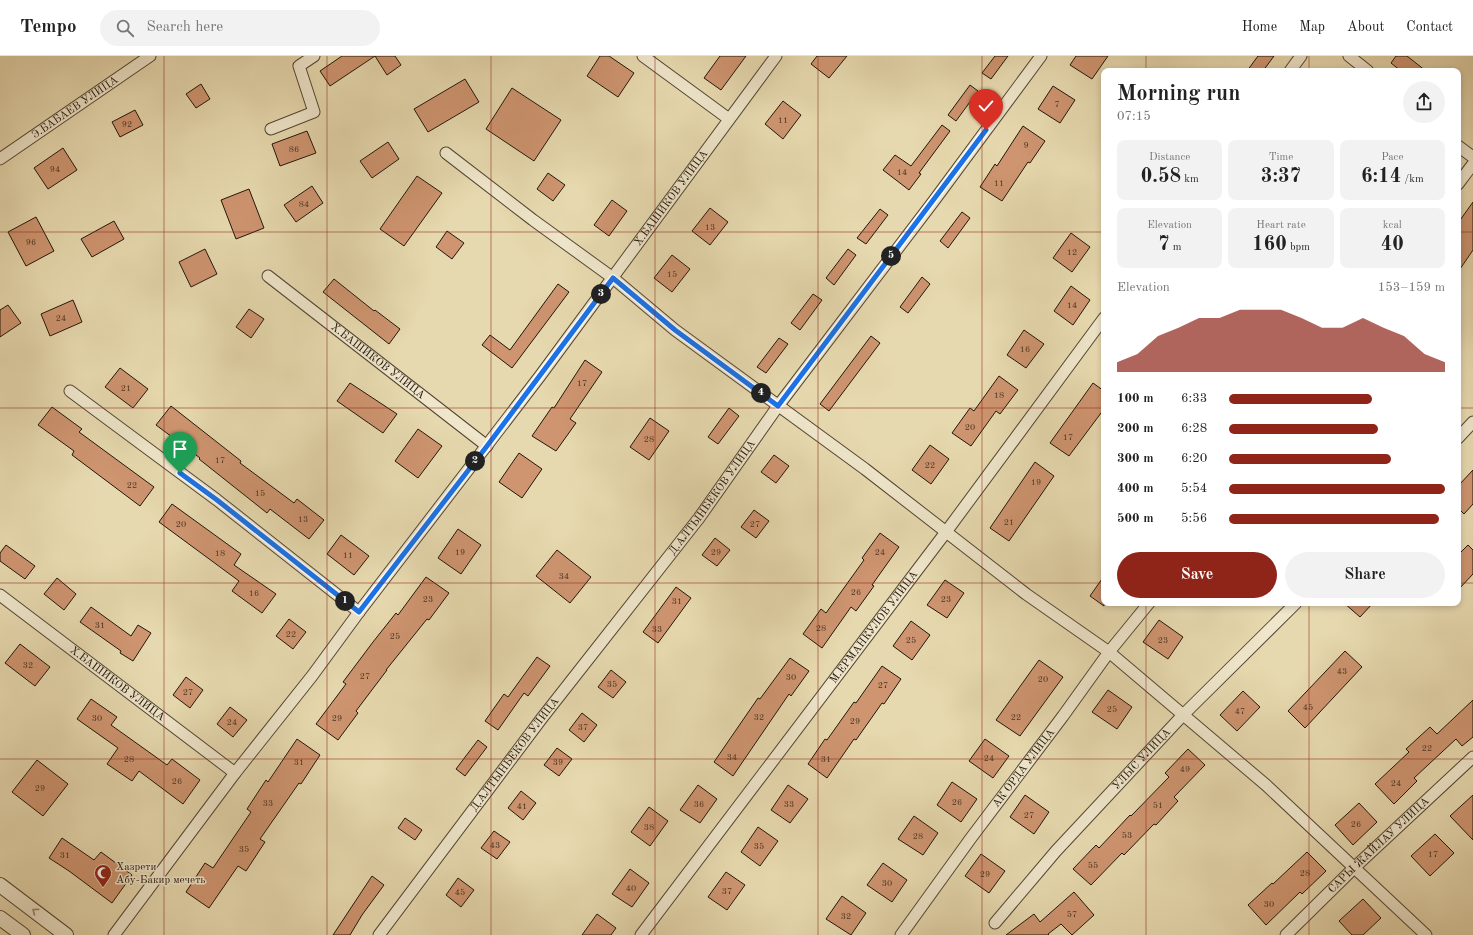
<!DOCTYPE html>
<meta charset="utf-8">
<style>
:root{--surface:#fff;--page:#f2f2f2;--text:#222;--muted:#767676;--line:#e0e0e0;--accent:#8f2418}
body{margin:0;font-family:"Old Standard TT",serif;background:var(--page);color:var(--text);height:100vh;display:flex;flex-direction:column;font-size:15px;white-space:nowrap}
*{box-sizing:border-box;margin:0}
p{font-size:13px;color:var(--muted)}
.icon{flex:none;width:22px;height:22px;fill:none;stroke:currentColor;stroke-width:2;stroke-linecap:round;stroke-linejoin:round}
.map{position:relative;flex:1;overflow:hidden}
.details{position:absolute;left:1101px;top:12px;width:360px;height:538px;display:flex;flex-direction:column;background:var(--surface);border-radius:8px;box-shadow:0 2px 6px #0003}
.details>*{flex:none}
.pin{position:absolute;display:grid;place-items:center;width:34px;height:34px;color:#fff;margin:-41px -17px;border-radius:50% 50% 50% 0;rotate:-45deg;box-shadow:0 0 4px #0007}
.pin .icon{rotate:45deg}
.km{position:absolute;width:20px;height:20px;margin:-10px;border-radius:50%;background:#222;color:#fff;font-size:11px;line-height:20px;text-align:center}
.round{display:grid;place-items:center;flex:none;width:42px;height:42px;border-radius:21px;background:var(--page)}
.headline{display:flex;align-items:center;justify-content:space-between;height:68px;padding:0 16px}
h1{font-size:22px;font-weight:700;line-height:30px}
.metrics{display:grid;grid-template-columns:repeat(3,1fr);gap:6px;height:68px;padding:4px 16px}
.metrics div{display:grid;align-content:center;border-radius:8px;background:var(--page);text-align:center}
.metrics b{font-size:20px;font-weight:700}
.metrics small{font-size:11px;font-weight:400}
.metrics p{font-size:11px}
.chart{height:112px;padding:8px 16px}
.chart p{display:flex;justify-content:space-between}
.chart svg{width:100%;height:72px;margin-top:4px;fill:var(--accent);opacity:.7}
.cta{display:flex;gap:8px;margin-top:auto;padding:8px 16px}
.cta a{flex:1;height:46px;border-radius:24px;background:var(--accent);color:#fff;font-size:16px;font-weight:700;line-height:46px;text-align:center}
.cta a+a{background:var(--page);color:var(--text)}
ul{padding:0 16px;list-style:none;font-size:13px}
li{display:grid;grid-template-columns:64px 48px 1fr;align-items:center;height:30px}
li i{height:10px;border-radius:5px;background:var(--accent)}
header{display:flex;align-items:center;gap:24px;box-sizing:border-box;height:56px;padding:0 20px;background:var(--surface);border-bottom:1px solid var(--line)}
header strong{font-size:19px}
nav{display:flex;gap:22px;margin-inline-start:auto;font-size:14px}
.search{width:280px;height:36px;background:var(--page);display:flex;align-items:center;gap:10px;box-sizing:border-box;padding:0 14px;border-radius:22px;color:var(--muted);font-size:15px}
.map>svg:first-child{display:block}
</style>
<header>
<strong>Tempo</strong>
<div class="search"><svg class="icon" aria-label="search" viewBox="0 0 24 24"><circle cx="10" cy="10" r="6"/><path d="M15 15l6 6"/></svg>Search here</div>
<nav><a>Home</a><a>Map</a><a>About</a><a>Contact</a></nav>
</header>
<div class="map">
<svg width="1473" height="879" viewBox="0 0 1473 879">
<rect width="100%" height="100%" fill="#e7d9af"/>
<filter id="stains"><feTurbulence type="fractalNoise" baseFrequency=".005" numOctaves="4"/><feColorMatrix values="0 0 0 0 .2 0 0 0 0 .09 0 0 0 0 .02 0 0 0 .5 -.17"/></filter>
<radialGradient id="worn" r=".72"><stop offset=".6" stop-color="#630" stop-opacity="0"/><stop offset="1" stop-color="#630" stop-opacity=".3"/></radialGradient>
<g fill="#ce9570" stroke="#22160a">
<path d="M342 0H395L401 9 387 19 375 0 330 30 320 15Z"/>
<path d="M600 0H609L634 17 618 41 587 20Z"/>
<path d="M720 0H746L721 34 704 22Z"/>
<path d="M817 0H847L829 22 811 8Z"/>
<path d="M995 0H1008L991 23 982 17Z"/>
<path d="M1076 0H1108L1092 23 1070 9Z"/>
<path d="M1258 0H1274L1263 15H1247Z"/>
<path d="M1396 0H1407L1426 15H1401L1391 7Z"/>
<path d="M465 23 479 46 428 76 414 53Z"/>
<path d="M201 28 210 43 196 52 186 38Z"/>
<path d="M970 29 978 35 956 65 948 59Z"/>
<path d="M1053 30 1075 44 1060 67 1038 53Z"/>
<path d="M512 32 561 64 534 105 486 73Z"/>
<path d="M783 45 801 59 783 83 765 68Z"/>
<path d="M135 54 143 69 120 81 112 66Z"/>
<path d="M942 69 950 75 919 117 921 118 909 134 883 114 895 99 911 110Z"/>
<path d="M1023 70 1045 85 1030 107 1028 106 1002 145 980 131 995 108 997 110Z"/>
<path d="M307 75 316 97 280 110 272 88Z"/>
<path d="M388 86 399 103 372 122 360 105Z"/>
<path d="M63 92 77 114 48 133 34 112Z"/>
<path d="M548 117 565 129 553 145 537 133Z"/>
<path d="M417 120 442 137 404 190 380 173Z"/>
<path d="M312 130 323 147 296 166 284 149Z"/>
<path d="M249 133 264 172 236 183 221 144Z"/>
<path d="M612 144 627 155 609 180 594 169Z"/>
<path d="M1473 146V194L1458 216V167Z"/>
<path d="M710 152 728 166 710 189 692 175Z"/>
<path d="M880 153 888 159 866 188 857 182Z"/>
<path d="M962 156 970 162 948 192 940 185Z"/>
<path d="M36 161 54 195 26 210 8 176Z"/>
<path d="M114 165 124 183 92 201 81 183Z"/>
<path d="M447 175 464 187 452 203 436 191Z"/>
<path d="M1071 177 1090 191 1072 216 1053 202Z"/>
<path d="M205 193 217 218 191 231 179 206Z"/>
<path d="M848 193 856 199 834 229 826 222Z"/>
<path d="M672 199 690 213 672 236 654 222Z"/>
<path d="M922 221 930 228 908 257 900 251Z"/>
<path d="M334 223 374 255 375 254 400 273 389 288 323 236Z"/>
<path d="M558 228 569 236 512 312 482 289 490 279 510 294Z"/>
<path d="M1071 230 1090 244 1073 269 1054 255Z"/>
<path d="M813 238 822 244 800 274 791 267Z"/>
<path d="M73 244 82 266 50 280 41 258Z"/>
<path d="M8 249 21 267 0 281V254Z"/>
<path d="M249 253 264 263 251 282 236 271Z"/>
<path d="M1024 274 1044 288 1026 312 1007 299Z"/>
<path d="M871 280 880 287 829 355 820 348Z"/>
<path d="M779 282 788 288 766 317 757 311Z"/>
<path d="M585 304 602 316 570 363 576 367 556 395 532 380 552 351 554 352Z"/>
<path d="M120 312 148 333 133 352 105 331Z"/>
<path d="M999 320 1018 334 1000 358 996 355 971 390 952 377 970 352 974 355Z"/>
<path d="M350 327 397 358 383 377 337 345Z"/>
<path d="M1093 327 1104 335V353L1069 400 1050 387Z"/>
<path d="M171 350 241 405 240 407 294 447 297 443 324 464 309 483 270 453 267 457 199 403 200 402 156 369Z"/>
<path d="M52 351 82 373 79 376 154 431 140 450 72 399 74 395 38 369Z"/>
<path d="M729 352 739 360 718 388 708 381Z"/>
<path d="M650 362 669 375 649 404 630 391Z"/>
<path d="M418 373 442 390 418 422 395 405Z"/>
<path d="M930 389 949 403 931 428 912 414Z"/>
<path d="M519 397 542 413 522 442 499 426Z"/>
<path d="M774 399 789 410 776 427 761 416Z"/>
<path d="M1035 406 1054 420 1009 485 990 472Z"/>
<path d="M1473 414V448L1464 458 1458 452V430Z"/>
<path d="M172 448 241 498 234 509 276 538 262 557 232 535 239 525 159 466Z"/>
<path d="M754 454 769 465 756 482 741 471Z"/>
<path d="M458 473 481 489 461 518 438 502Z"/>
<path d="M880 477 899 491 872 529 874 530 856 555 851 551 822 592 803 578 821 553 826 557 864 504 862 502Z"/>
<path d="M341 479 369 500 354 519 327 498Z"/>
<path d="M715 482 730 494 717 510 702 499Z"/>
<path d="M6 489 35 510 25 523 0 505V497Z"/>
<path d="M1468 489 1473 494V518L1458 534V499Z"/>
<path d="M557 494 591 521 570 547 536 520Z"/>
<path d="M1104 520V550L1090 540Z"/>
<path d="M426 521 449 537 429 564 427 563 386 614H387L356 655 358 657 338 684 316 668 346 628 343 626 373 586 396 557 398 559Z"/>
<path d="M57 522 76 538 64 554 44 538Z"/>
<path d="M945 524 964 537 947 562 927 549Z"/>
<path d="M676 531 691 542 658 587 643 576Z"/>
<path d="M1344 547H1373L1360 561Z"/>
<path d="M91 551 131 580 138 569 151 577 133 605 120 597 121 595 80 566Z"/>
<path d="M289 563 306 576 293 593 276 580Z"/>
<path d="M1159 564 1183 581 1168 603 1143 586Z"/>
<path d="M911 565 930 579 912 604 893 590Z"/>
<path d="M20 588 50 611 35 630 5 607Z"/>
<path d="M1345 595 1362 611 1305 672 1288 655Z"/>
<path d="M537 601 550 610 528 640 524 637 498 674 485 665 504 638 508 641Z"/>
<path d="M790 602 809 615 791 640 789 638 733 720 714 706 758 642 760 643Z"/>
<path d="M1039 604 1063 621 1020 680 996 664Z"/>
<path d="M882 610 901 623 884 648 882 647 856 684 854 683 827 722 808 708 825 683 827 684 854 646 856 647Z"/>
<path d="M611 614 626 626 613 642 598 631Z"/>
<path d="M186 621 203 634 190 652 173 639Z"/>
<path d="M1108 634 1132 651 1117 673 1092 656Z"/>
<path d="M1243 635 1260 651 1237 675 1220 659Z"/>
<path d="M91 643 117 661 111 669 167 709 172 703 200 724 183 748 139 715 132 725 107 708 118 692 77 663Z"/>
<path d="M1473 644V681L1462 690 1456 683 1414 722 1417 725 1394 748 1375 728 1409 696 1406 693 1430 671 1437 678Z"/>
<path d="M230 651 247 664 233 681 217 668Z"/>
<path d="M582 657 597 669 584 686 569 674Z"/>
<path d="M297 683 320 699 301 728 299 727 260 783 265 786 246 815 238 810 209 852 186 836 205 807 213 812 251 756 247 753 266 724 268 726Z"/>
<path d="M985 683 1009 700 993 722 969 705Z"/>
<path d="M478 684 487 691 465 720 456 713Z"/>
<path d="M557 692 572 703 559 720 544 709Z"/>
<path d="M1188 693 1205 709 1174 741 1178 745 1156 769 1154 768 1124 799 1122 797 1091 829 1073 813 1096 789 1099 792 1130 759 1131 760 1169 721 1165 717Z"/>
<path d="M37 704 68 728 43 760 12 736Z"/>
<path d="M952 726 977 743 961 766 937 749Z"/>
<path d="M698 729 717 743 700 767 680 754Z"/>
<path d="M788 729 808 743 790 767 771 754Z"/>
<path d="M521 735 536 747 523 764 508 752Z"/>
<path d="M1025 739 1049 756 1034 778 1010 761Z"/>
<path d="M1473 739V784L1450 760Z"/>
<path d="M1359 747 1377 766 1353 789 1335 769Z"/>
<path d="M649 751 668 765 650 790 631 776Z"/>
<path d="M914 760 938 777 923 799 898 783Z"/>
<path d="M405 762 422 774 415 784 398 772Z"/>
<path d="M758 771 778 785 760 810 741 796Z"/>
<path d="M494 775 510 786 497 803 481 792Z"/>
<path d="M1435 778 1454 797 1430 820 1411 800Z"/>
<path d="M62 782 94 804 101 796 132 819 112 847 69 815 49 802Z"/>
<path d="M1307 796 1326 815 1302 838 1300 836 1266 869 1248 849 1272 827 1273 828Z"/>
<path d="M981 798 1005 815 989 837 965 820Z"/>
<path d="M883 807 907 824 892 846 867 829Z"/>
<path d="M630 813 649 827 632 851 612 838Z"/>
<path d="M726 816 745 829 727 854 708 841Z"/>
<path d="M372 820 384 829 362 859 350 879H333Z"/>
<path d="M458 822 474 834 461 851 446 839Z"/>
<path d="M1074 836 1094 859 1072 879 1061 868 1048 878 1049 879H1006L1034 858 1040 866Z"/>
<path d="M842 840 866 857 851 879 826 863Z"/>
<path d="M1363 843 1381 862 1363 879H1352L1339 865Z"/>
<path d="M597 858 616 872 611 879H582Z"/>
</g>
<g fill="none" stroke-linecap="round" stroke-linejoin="round">
<defs>
<g id="minor">
<path d="M643 0 729 63"/>
<path d="M1349 0 1368 15"/>
<path d="M1290 15 1301 0"/>
<path d="M271 73 314 56 299 10 314 0"/>
<path d="M1458 90 1473 101"/>
<path d="M446 97 533 164 613 222 675 274 865 413 1026 538 1109 596 1266 729 1426 879"/>
<path id="s1" d="M0 103 150 0"/>
<path d="M1458 128 1473 108"/>
<path id="s2" d="M268 220 487 390"/>
<path d="M70 335 217 444 359 556"/>
<path d="M1458 382 1473 366"/>
<path id="s3" d="M0 539 235 717"/>
<path id="s4" d="M995 867 1056 795 1183 659 1296 547"/>
<path id="s5" d="M114 879 235 717 312 620 359 556 540 320 776 0"/>
<path id="s6" d="M379 879 542 662 699 462 778 350 933 146 1041 0"/>
<path id="s7" d="M641 879 946 476 1104 262"/>
<path id="s8" d="M901 879 971 782 1063 660 1109 596 1149 547"/>
<path id="s9" d="M1286 879 1355 811 1473 701"/>
</g>
<g id="tertiary">
<path d="M0 829 66 879"/>
<path d="M0 862 23 879"/>
</g>
</defs>
<use href="#minor" stroke="#534733" stroke-width="13"/>
<use href="#tertiary" stroke="#534733" stroke-width="16"/>
<use href="#minor" stroke="#efe6cb" stroke-width="11"/>
<use href="#tertiary" stroke="#efe6cb" stroke-width="14"/>
</g>
<defs><path id="oneway-chevron" d="M-2-3.5L2.5 0L-2 3.5" fill="none" stroke-width="1.6" stroke-linecap="round" stroke-linejoin="round"/></defs>
<use stroke="#938874" href="#oneway-chevron" transform="translate(35 855) rotate(-143)"/>
<g fill="none" stroke-linecap="round" stroke-linejoin="round">
<defs>
<path id="route" d="M180 417 217 444 359 556 487 390 613 222 675 274 778 350 986 74"/>
</defs>
<use href="#route" stroke="#fff" stroke-width="8"/>
<use href="#route" stroke="#1a73e8" stroke-width="5"/>
</g>
<path fill="none" stroke="#8f2418" stroke-width="1" stroke-opacity="0.55" d="M164 0V879M327 0V879M491 0V879M655 0V879M818 0V879M982 0V879M1146 0V15M1309 0V15M0 176H1104M1458 176H1473M0 352H1104M1458 352H1473M0 527H1104M1458 527H1473M1146 547V879M1309 547V879M0 703H1473"/>
<defs>
<symbol id="mosque-pin" viewBox="-11 -11 22 30"><path d="M0 17L-7.5 6A9.5 9.5 0 1 1 7.5 6Z" fill="#8f2418" stroke="#efe6cb"/><path d="M3.5-4.9A6 6 0 1 0 3.5 4.9A5 5 0 1 1 3.5-4.9Z" fill="#fff"/></symbol>
</defs>
<g fill-rule="evenodd">
<use href="#mosque-pin" x="93" y="807" width="20" height="27"/>
</g>
<g text-anchor="middle" dominant-baseline="central" stroke-width="3" stroke-linejoin="round" paint-order="stroke">
<g font-size="9" fill="#4d3624">
<text x="1057" y="48">7</text>
<text x="783" y="64">11</text>
<text x="127" y="68">92</text>
<text x="1026" y="89">9</text>
<text x="294" y="93">86</text>
<text x="55" y="113">94</text>
<text x="902" y="116">14</text>
<text x="999" y="127">11</text>
<text x="304" y="148">84</text>
<text x="710" y="171">13</text>
<text x="31" y="186">96</text>
<text x="1072" y="196">12</text>
<text x="672" y="218">15</text>
<text x="1072" y="249">14</text>
<text x="61" y="262">24</text>
<text x="1025" y="293">16</text>
<text x="582" y="327">17</text>
<text x="126" y="332">21</text>
<text x="999" y="339">18</text>
<text x="970" y="371">20</text>
<text x="1068" y="381">17</text>
<text x="649" y="383">28</text>
<text x="220" y="404">17</text>
<text x="930" y="409">22</text>
<text x="1036" y="426">19</text>
<text x="132" y="429">22</text>
<text x="260" y="437">15</text>
<text x="303" y="463">13</text>
<text x="1009" y="466">21</text>
<text x="181" y="468">20</text>
<text x="755" y="468">27</text>
<text x="460" y="496">19</text>
<text x="716" y="496">29</text>
<text x="880" y="496">24</text>
<text x="220" y="497">18</text>
<text x="348" y="499">11</text>
<text x="564" y="520">34</text>
<text x="856" y="536">26</text>
<text x="254" y="537">16</text>
<text x="428" y="543">23</text>
<text x="946" y="543">23</text>
<text x="677" y="545">31</text>
<text x="100" y="569">31</text>
<text x="821" y="572">28</text>
<text x="657" y="573">33</text>
<text x="291" y="578">22</text>
<text x="395" y="580">25</text>
<text x="911" y="584">25</text>
<text x="1163" y="584">23</text>
<text x="28" y="609">32</text>
<text x="1342" y="615">43</text>
<text x="365" y="620">27</text>
<text x="791" y="621">30</text>
<text x="1043" y="623">20</text>
<text x="612" y="628">35</text>
<text x="883" y="629">27</text>
<text x="188" y="636">27</text>
<text x="1308" y="651">45</text>
<text x="1112" y="653">25</text>
<text x="1240" y="655">47</text>
<text x="759" y="661">32</text>
<text x="1016" y="661">22</text>
<text x="97" y="662">30</text>
<text x="337" y="662">29</text>
<text x="855" y="665">29</text>
<text x="232" y="666">24</text>
<text x="583" y="671">37</text>
<text x="1427" y="692">22</text>
<text x="732" y="701">34</text>
<text x="989" y="702">24</text>
<text x="129" y="703">28</text>
<text x="826" y="703">31</text>
<text x="299" y="706">31</text>
<text x="558" y="706">39</text>
<text x="1185" y="713">49</text>
<text x="177" y="725">26</text>
<text x="1396" y="727">24</text>
<text x="40" y="732">29</text>
<text x="957" y="746">26</text>
<text x="268" y="747">33</text>
<text x="699" y="748">36</text>
<text x="789" y="748">33</text>
<text x="1158" y="749">51</text>
<text x="522" y="750">41</text>
<text x="1029" y="759">27</text>
<text x="1356" y="768">26</text>
<text x="649" y="771">38</text>
<text x="1127" y="779">53</text>
<text x="918" y="780">28</text>
<text x="495" y="789">43</text>
<text x="759" y="790">35</text>
<text x="244" y="793">35</text>
<text x="1433" y="798">17</text>
<text x="65" y="799">31</text>
<text x="1093" y="809">55</text>
<text x="1305" y="817">28</text>
<text x="985" y="818">29</text>
<text x="887" y="827">30</text>
<text x="631" y="832">40</text>
<text x="727" y="835">37</text>
<text x="460" y="836">45</text>
<text x="1269" y="848">30</text>
<text x="1072" y="858">57</text>
<text x="846" y="860">32</text>
</g>
<g font-size="11" fill="#22160a" stroke="#efe6cb">
<text stroke="none"><textPath href="#s1" startOffset="91">Э.БАБАЕВ УЛИЦА</textPath></text>
<text stroke="none"><textPath href="#s5" startOffset="924">Х.БАШИКОВ УЛИЦА</textPath></text>
<text stroke="none"><textPath href="#s2" startOffset="139">Х.БАШИКОВ УЛИЦА</textPath></text>
<text stroke="none"><textPath href="#s6" startOffset="550">Д.АЛТЫНБЕКОВ УЛИЦА</textPath></text>
<text stroke="none"><textPath href="#s7" startOffset="386">М.ЕРМАНКУЛОВ УЛИЦА</textPath></text>
<text stroke="none"><textPath href="#s3" startOffset="147">Х.БАШИКОВ УЛИЦА</textPath></text>
<text stroke="none"><textPath href="#s6" startOffset="226">Д.АЛТЫНБЕКОВ УЛИЦА</textPath></text>
<text stroke="none"><textPath href="#s4" startOffset="220">УЛЫС УЛИЦА</textPath></text>
<text stroke="none"><textPath href="#s8" startOffset="207">АК ОРДА УЛИЦА</textPath></text>
<text stroke="none"><textPath href="#s9" startOffset="129">САРЫ ЖАЙЛАУ УЛИЦА</textPath></text>
</g>
<g font-size="11" fill="#22160a" stroke="#efe6cb" text-anchor="start">
<text x="116" y="811">Хазрети<tspan x="116" dy="13">Абу-Бакир мечеть</tspan></text>
</g>
</g>
<rect width="100%" height="100%" filter="url(#stains)"/>
<rect width="100%" height="100%" fill="url(#worn)"/>
</svg>
<div class="pin" style="left:180px;top:417px;background:#1e9e55"><svg class="icon" aria-label="arrive" viewBox="0 0 24 24"><path d="M6 21V4h12l-3 4 3 4H6"/></svg></div>
<div class="pin" style="left:986px;top:74px;background:#d93025"><svg class="icon" aria-label="check" viewBox="0 0 24 24"><path d="M5 12l5 5 9-10"/></svg></div>
<b class="km" style="left:345px;top:545px">1</b>
<b class="km" style="left:475px;top:405px">2</b>
<b class="km" style="left:601px;top:238px">3</b>
<b class="km" style="left:761px;top:337px">4</b>
<b class="km" style="left:891px;top:200px">5</b>
<section class="details">
<div class="headline"><div><h1>Morning run</h1><p>07:15</p></div><a class="round"><svg class="icon" aria-label="share" viewBox="0 0 24 24"><path d="M12 15V3M7 8l5-5 5 5M5 13v7h14v-7"/></svg></a></div>
<div class="metrics">
<div><p>Distance</p><b>0.58<small> km</small></b></div>
<div><p>Time</p><b>3:37</b></div>
<div><p>Pace</p><b>6:14<small> /km</small></b></div>
</div>
<div class="metrics">
<div><p>Elevation</p><b>7<small> m</small></b></div>
<div><p>Heart rate</p><b>160<small> bpm</small></b></div>
<div><p>kcal</p><b>40</b></div>
</div>
<div class="chart"><p><span>Elevation</span>153–159 m</p>
<svg viewBox="0 0 160 44" preserveAspectRatio="none"><path d="M0 44V38L10 33L20 22L30 17L40 11L50 11L60 6L70 6L80 6L90 11L100 17L110 17L120 11L130 17L140 22L150 33L160 38V44z"/></svg>
</div>
<ul>
<li><b>100 m</b>6:33<i style="width:66%"></i></li>
<li><b>200 m</b>6:28<i style="width:69%"></i></li>
<li><b>300 m</b>6:20<i style="width:75%"></i></li>
<li><b>400 m</b>5:54<i style="width:100%"></i></li>
<li><b>500 m</b>5:56<i style="width:97%"></i></li>
</ul>
<div class="cta"><a>Save</a><a>Share</a></div>
</section>
</div>
